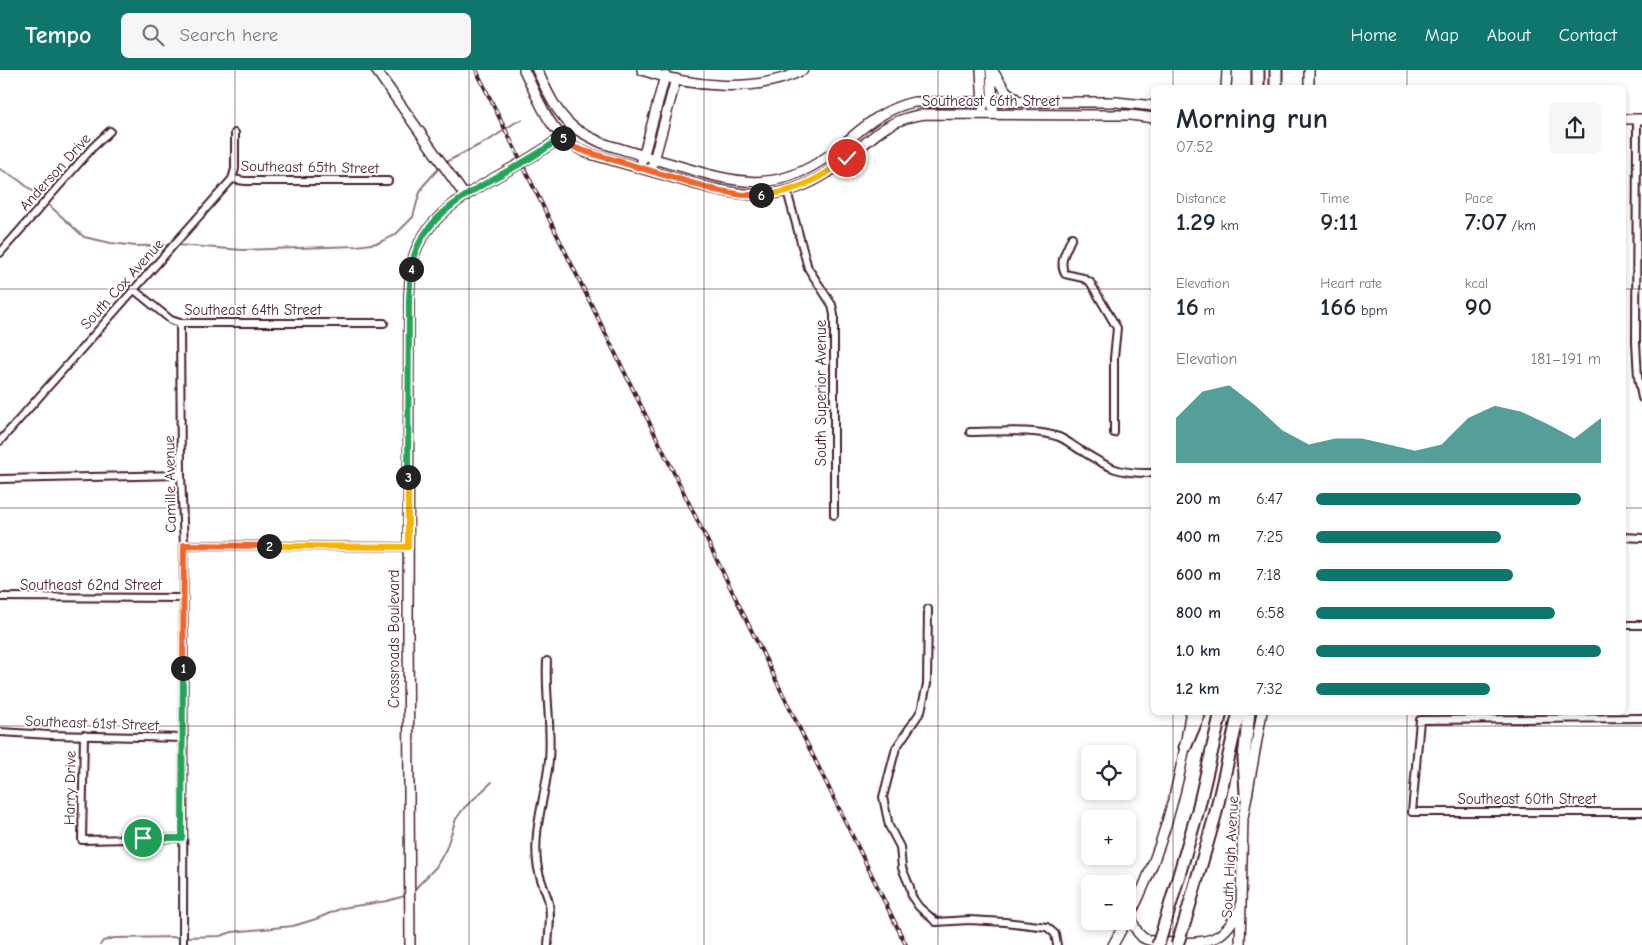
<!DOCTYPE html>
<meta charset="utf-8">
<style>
:root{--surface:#fff;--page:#f6f6f7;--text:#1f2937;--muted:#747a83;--accent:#0f766e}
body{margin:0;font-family:"Comic Neue",sans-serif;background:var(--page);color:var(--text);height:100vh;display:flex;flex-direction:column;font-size:19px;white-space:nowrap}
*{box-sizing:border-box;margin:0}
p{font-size:16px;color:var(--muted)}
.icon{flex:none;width:28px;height:28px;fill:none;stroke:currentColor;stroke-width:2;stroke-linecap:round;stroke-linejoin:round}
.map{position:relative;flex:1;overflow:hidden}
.details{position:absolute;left:1151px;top:15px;width:475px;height:630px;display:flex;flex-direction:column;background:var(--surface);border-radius:8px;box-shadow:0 2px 8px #0003}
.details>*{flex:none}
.tools{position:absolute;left:1081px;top:675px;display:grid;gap:10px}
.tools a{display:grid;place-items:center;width:55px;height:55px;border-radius:8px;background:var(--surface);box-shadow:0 2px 8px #0003;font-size:25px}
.pin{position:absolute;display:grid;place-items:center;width:42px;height:42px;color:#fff;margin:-21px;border:2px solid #fff;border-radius:50%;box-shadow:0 1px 5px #0007}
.km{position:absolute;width:25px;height:25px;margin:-12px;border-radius:50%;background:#222;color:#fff;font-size:14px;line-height:25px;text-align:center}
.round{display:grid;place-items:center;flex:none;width:52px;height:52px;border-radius:8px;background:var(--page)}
.overview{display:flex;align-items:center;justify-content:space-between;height:85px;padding:0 25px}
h1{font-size:28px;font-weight:700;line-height:38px}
.figures{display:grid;grid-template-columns:repeat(3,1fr);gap:8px;height:85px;padding:5px 25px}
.figures div{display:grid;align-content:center}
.figures b{font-size:25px;font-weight:700}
.figures small{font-size:14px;font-weight:400}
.figures p{font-size:14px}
.chart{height:140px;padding:10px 25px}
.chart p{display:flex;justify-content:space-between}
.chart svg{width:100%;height:90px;margin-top:5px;fill:var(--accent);opacity:.7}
ul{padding:0 25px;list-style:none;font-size:16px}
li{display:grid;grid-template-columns:80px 60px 1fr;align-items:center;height:38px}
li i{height:12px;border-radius:6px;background:var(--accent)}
header{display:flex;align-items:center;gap:30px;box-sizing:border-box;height:70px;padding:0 25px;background:var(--accent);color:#fff}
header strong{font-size:24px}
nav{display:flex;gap:28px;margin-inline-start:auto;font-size:18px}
.search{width:350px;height:45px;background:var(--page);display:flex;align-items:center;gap:12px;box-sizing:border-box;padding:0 18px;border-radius:8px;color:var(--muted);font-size:19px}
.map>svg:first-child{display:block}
</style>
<header>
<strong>Tempo</strong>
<div class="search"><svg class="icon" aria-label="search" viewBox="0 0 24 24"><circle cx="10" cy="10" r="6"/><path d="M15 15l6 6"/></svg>Search here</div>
<nav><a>Home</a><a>Map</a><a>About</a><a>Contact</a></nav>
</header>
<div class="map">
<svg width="1642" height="875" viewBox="0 0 1642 875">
<rect width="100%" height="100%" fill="#fff"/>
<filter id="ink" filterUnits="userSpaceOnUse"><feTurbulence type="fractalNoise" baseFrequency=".02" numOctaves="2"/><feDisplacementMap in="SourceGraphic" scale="10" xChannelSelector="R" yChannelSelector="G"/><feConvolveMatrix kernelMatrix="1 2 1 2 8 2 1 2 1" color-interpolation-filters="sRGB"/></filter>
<g filter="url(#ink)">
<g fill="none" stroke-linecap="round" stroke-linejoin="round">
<g stroke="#91787e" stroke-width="2">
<path d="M446 92 491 69 516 52 522 50"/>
<path d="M0 99 16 108 39 126 84 167 111 173 136 176 172 175"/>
<path d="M177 175 243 180 357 176 378 173 395 165 413 147 419 125 423 116 440 97"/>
<path d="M413 821 436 797 446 779 456 749 464 738 492 712"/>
<path d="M186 867 220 866 232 862 293 856 316 849 342 838 387 831 408 825"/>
<path d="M100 875 103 871 114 868 181 867"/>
</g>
<defs>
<g id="street">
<path d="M1637 49 1636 273 1638 307 1642 328"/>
<path d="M232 109 245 111H388"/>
<path d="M787 121 808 198 832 235 834 245V445"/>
<path d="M1072 167C1067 179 1058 192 1065 204L1083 208 1090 212 1117 258 1114 288V363"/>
<path d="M0 183 93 77 110 61"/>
<path d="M133 219 171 250 180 253H384"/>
<path d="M180 253 181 405 184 475 183 875"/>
<path d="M970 362C995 362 1036 358 1059 367 1067 370 1074 377 1082 381 1110 399 1120 404 1154 403"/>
<path d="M0 371 232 109 235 99V63"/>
<path d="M0 409 181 405"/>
<path d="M1624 467 1642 468"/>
<path d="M184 475 408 477"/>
<path d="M0 527 183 528"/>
<path d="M928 539 927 614 921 641 896 678 883 727 889 756 900 777 902 798 910 817 912 827 919 837 936 852 969 850 1005 852 1047 857 1055 864 1057 875"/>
<path d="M1624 555H1642"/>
<path d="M547 591C545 624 552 657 549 690 546 725 533 757 537 792 538 805 544 817 548 829 552 843 549 861 548 875"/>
<path d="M1642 648 1420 650 1412 742H1642"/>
<path d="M0 662 50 665 184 668"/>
<path d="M84 665 82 770 182 768"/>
</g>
<g id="secondary">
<path d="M376 0 465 126"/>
<path d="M524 0C541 34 550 67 587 83 615 91 643 99 671 107 732 125 776 139 833 99 868 75 881 49 926 44L1107 45H1130L1154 48"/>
<path d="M537 0C546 19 555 41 572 56 580 63 592 68 602 73 628 81 653 89 679 96 736 113 776 124 828 86 858 64 877 40 914 32H1116L1154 36"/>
<path d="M642 0C690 17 756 24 803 0"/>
<path d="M981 0 983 37"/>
<path d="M991 0 993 37"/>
<path d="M992 0 1006 21 1020 32"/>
<path d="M1309 0V18"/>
<path d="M1226 18 1227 0"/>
<path d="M1624 49H1642"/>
<path d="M642 91 665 6"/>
<path d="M653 94 676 9"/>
<path d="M1131 843C1132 852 1134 860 1142 867 1152 875 1202 874 1214 868 1226 863 1233 851 1239 840"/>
<path d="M1128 849C1156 796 1174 735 1185 677 1187 665 1188 654 1191 642"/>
<path d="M410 875 408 561 409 229C410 213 410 195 416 180 436 133 492 111 533 86 547 78 560 68 573 57"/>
<path d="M1113 875 1126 851"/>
<path d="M1240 875 1243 748 1262 642"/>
</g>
<g id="highway">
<path d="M1258 0V18"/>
<path d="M1276 18V0"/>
<path d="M1185 677 1200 642"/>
<path d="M1246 724 1244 688 1249 642"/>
<path d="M1167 846 1198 740 1221 642"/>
<path d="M1185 851 1215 746 1239 642"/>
</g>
</defs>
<use href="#street" stroke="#4a1f2b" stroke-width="10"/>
<use href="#secondary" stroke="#4a1f2b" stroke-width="12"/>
<use href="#highway" stroke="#4a1f2b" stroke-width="15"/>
<use href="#street" stroke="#fff" stroke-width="6"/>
<use href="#secondary" stroke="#fff" stroke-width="9"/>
<use href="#highway" stroke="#fff" stroke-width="11"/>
<defs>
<path id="rail" d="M476 0 906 875"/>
</defs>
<use href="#rail" stroke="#4a1f2b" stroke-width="4"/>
<use href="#rail" stroke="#fff" stroke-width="2" stroke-dasharray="5.5" stroke-linecap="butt"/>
<defs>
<g id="highway-bridge">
<path d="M1158 875 1167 846"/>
<path d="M1177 875 1185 851"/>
</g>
</defs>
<use href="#highway-bridge" stroke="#4a1f2b" stroke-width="15" stroke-linecap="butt"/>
<use href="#highway-bridge" stroke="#fff" stroke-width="11"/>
</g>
</g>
<g fill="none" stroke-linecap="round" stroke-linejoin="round" filter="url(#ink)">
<defs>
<path id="split-1" d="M143 768H182L183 598"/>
<path id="split-2" d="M183 598 184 475 269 476"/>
<path id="split-3" d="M269 476 408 477V407"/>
<path id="split-4" d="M408 407 409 229 411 199"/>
<path id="split-5" d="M411 199C421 128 514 107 561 67L563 68"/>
<path id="split-6" d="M563 68 573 77 587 82 715 120 743 125H761"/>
<path id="split-7" d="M761 125C794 124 822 108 847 88"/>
</defs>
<use href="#split-1" stroke="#fff" stroke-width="10"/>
<use href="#split-2" stroke="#fff" stroke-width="10"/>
<use href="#split-3" stroke="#fff" stroke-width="10"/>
<use href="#split-4" stroke="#fff" stroke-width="10"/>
<use href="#split-5" stroke="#fff" stroke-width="10"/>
<use href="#split-6" stroke="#fff" stroke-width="10"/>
<use href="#split-7" stroke="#fff" stroke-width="10"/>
<use href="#split-1" stroke="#22a559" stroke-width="6"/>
<use href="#split-2" stroke="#f0652b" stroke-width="6"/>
<use href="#split-3" stroke="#f5b400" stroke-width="6"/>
<use href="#split-4" stroke="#22a559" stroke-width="6"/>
<use href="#split-5" stroke="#22a559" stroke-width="6"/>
<use href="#split-6" stroke="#f0652b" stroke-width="6"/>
<use href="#split-7" stroke="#f5b400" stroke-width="6"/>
</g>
<path fill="none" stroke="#4a1f2b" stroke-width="1" stroke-opacity="0.55" d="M235 0V875M469 0V875M704 0V875M938 0V875M1173 0V18M1407 0V18M0 219H1154M1624 219H1642M0 438H1154M1624 438H1642M1173 642V875M1407 642V875M0 656H1642"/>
<g text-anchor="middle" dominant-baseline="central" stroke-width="4" stroke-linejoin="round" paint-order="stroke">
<g font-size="15" fill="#4a1f2b" stroke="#fff">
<text x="991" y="31">Southeast 66th Street</text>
<text transform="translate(310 97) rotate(1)">Southeast 65th Street</text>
<text transform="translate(55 102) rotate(-48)">Anderson Drive</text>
<text transform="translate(122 214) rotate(-48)">South Cox Avenue</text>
<text x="253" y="240">Southeast 64th Street</text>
<text transform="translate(821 323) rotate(-90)">South Superior Avenue</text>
<text transform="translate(170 414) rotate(-91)">Camille Avenue</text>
<text x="91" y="515">Southeast 62nd Street</text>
<text transform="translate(394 569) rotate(-90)">Crossroads Boulevard</text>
<text transform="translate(92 653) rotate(2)">Southeast 61st Street</text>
<text transform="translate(70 718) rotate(-89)">Harry Drive</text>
<text x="1527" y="729">Southeast 60th Street</text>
<text transform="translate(1230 787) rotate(-87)">South High Avenue</text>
</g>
</g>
</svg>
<div class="tools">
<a><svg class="icon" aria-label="locate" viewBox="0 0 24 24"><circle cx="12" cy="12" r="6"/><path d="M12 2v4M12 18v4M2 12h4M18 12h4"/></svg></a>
<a>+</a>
<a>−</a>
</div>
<div class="pin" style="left:143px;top:768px;background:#1e9e55"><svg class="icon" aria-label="arrive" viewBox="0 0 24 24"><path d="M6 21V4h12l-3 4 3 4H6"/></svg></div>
<div class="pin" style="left:847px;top:88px;background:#d93025"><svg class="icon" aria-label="check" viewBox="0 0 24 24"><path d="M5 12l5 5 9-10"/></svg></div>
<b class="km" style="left:183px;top:598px">1</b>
<b class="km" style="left:269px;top:476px">2</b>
<b class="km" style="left:408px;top:407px">3</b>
<b class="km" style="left:411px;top:199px">4</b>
<b class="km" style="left:563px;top:68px">5</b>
<b class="km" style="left:761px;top:125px">6</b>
<section class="details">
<div class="overview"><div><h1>Morning run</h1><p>07:52</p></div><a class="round"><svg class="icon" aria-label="share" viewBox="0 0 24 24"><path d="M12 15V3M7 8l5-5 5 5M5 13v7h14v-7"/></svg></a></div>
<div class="figures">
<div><p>Distance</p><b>1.29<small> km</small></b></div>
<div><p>Time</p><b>9:11</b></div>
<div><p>Pace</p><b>7:07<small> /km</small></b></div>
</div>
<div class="figures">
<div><p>Elevation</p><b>16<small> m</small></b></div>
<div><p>Heart rate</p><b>166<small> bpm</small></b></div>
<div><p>kcal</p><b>90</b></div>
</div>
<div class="chart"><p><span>Elevation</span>181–191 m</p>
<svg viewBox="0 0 160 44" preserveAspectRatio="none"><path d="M0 44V22L10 9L20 6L30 16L40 28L50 35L60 32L70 32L80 35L90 38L100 35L110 22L120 16L130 19L140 25L150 32L160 22V44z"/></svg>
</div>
<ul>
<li><b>200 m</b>6:47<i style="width:93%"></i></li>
<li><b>400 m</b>7:25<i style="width:65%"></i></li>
<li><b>600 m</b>7:18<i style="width:69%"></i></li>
<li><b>800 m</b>6:58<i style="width:84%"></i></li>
<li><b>1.0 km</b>6:40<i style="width:100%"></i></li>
<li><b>1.2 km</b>7:32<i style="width:61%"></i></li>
</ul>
</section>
</div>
